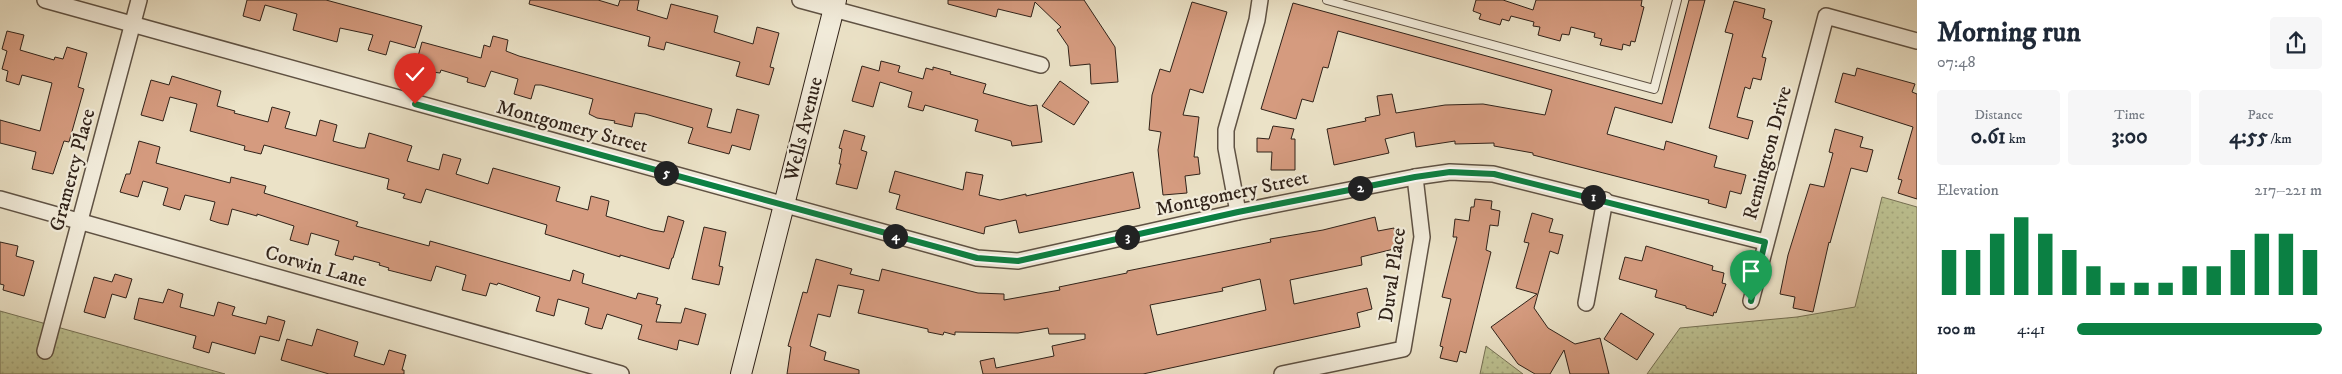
<!DOCTYPE html>
<meta charset="utf-8">
<style>
:root{--surface:#fff;--page:#f6f6f7;--text:#1f2937;--muted:#747a83;--accent:#0b8043}
body{margin:0;font-family:"IM FELL DW Pica",serif;background:var(--page);color:var(--text);height:100vh;display:flex;flex-direction:column;font-size:19px;white-space:nowrap}
*{box-sizing:border-box;margin:0}
p{font-size:16px;color:var(--muted)}
.icon{flex:none;width:28px;height:28px;fill:none;stroke:currentColor;stroke-width:2;stroke-linecap:round;stroke-linejoin:round}
.map{position:relative;flex:1;overflow:hidden}
.panel{display:flex;flex-direction:column;background:var(--surface);width:425px}
.panel>*{flex:none}
.pin{position:absolute;display:grid;place-items:center;width:42px;height:42px;color:#fff;margin:-51px -21px;border-radius:50% 50% 50% 0;rotate:-45deg;box-shadow:0 0 5px #0007}
.pin .icon{rotate:45deg}
.km{position:absolute;width:25px;height:25px;margin:-12px;border-radius:50%;background:#222;color:#fff;font-size:14px;line-height:25px;text-align:center}
.round{display:grid;place-items:center;flex:none;width:52px;height:52px;border-radius:5px;background:var(--page)}
.summary{display:flex;align-items:center;justify-content:space-between;height:85px;padding:0 20px}
h1{font-size:28px;font-weight:700;line-height:38px}
.stats{display:grid;grid-template-columns:repeat(3,1fr);gap:8px;height:85px;padding:5px 20px}
.stats div{display:grid;align-content:center;border-radius:5px;background:var(--page);text-align:center}
.stats b{font-size:21px;font-weight:700}
.stats small{font-size:14px;font-weight:400}
.stats p{font-size:14px}
.chart{height:140px;padding:10px 20px}
.chart p{display:flex;justify-content:space-between}
.chart svg{width:100%;height:90px;margin-top:5px;stroke:var(--accent);stroke-width:6}
ul{padding:0 20px;list-style:none;font-size:16px}
li{display:grid;grid-template-columns:80px 60px 1fr;align-items:center;height:38px}
li i{height:12px;border-radius:6px;background:var(--accent)}
main{display:flex;flex:1;min-height:0}
.map>svg:first-child{display:block}
</style>
<main>
<div class="map">
<svg width="1917" height="374" viewBox="0 0 1917 374">
<defs>
<pattern id="park-dots" width="8" height="8" patternUnits="userSpaceOnUse" patternTransform="scale(1.25)"><rect width="8" height="8" fill="#bdc292"/><path d="M2 2h.1M6 6h.1" fill="none" stroke="#a3a67d" stroke-width="1.8" stroke-linecap="round"/></pattern>
</defs>
<rect width="100%" height="100%" fill="#ebe2c7"/>
<filter id="stains"><feTurbulence type="fractalNoise" baseFrequency=".004" numOctaves="4"/><feColorMatrix values="0 0 0 0 .2 0 0 0 0 .09 0 0 0 0 .02 0 0 0 .5 -.17"/></filter>
<radialGradient id="worn" r=".72"><stop offset=".6" stop-color="#630" stop-opacity="0"/><stop offset="1" stop-color="#630" stop-opacity=".3"/></radialGradient>
<g fill="url(#park-dots)" stroke="#767256">
<path d="M1882 197 1917 207V374H1647L1680 328 1797 317 1855 307Z"/>
<path d="M0 311 225 374H0Z"/>
<path d="M1486 346 1523 374H1480Z"/>
</g>
<g fill="#d59b7f" stroke="#302219" fill-rule="evenodd">
<path d="M247 0H326L422 26 415 48 390 41 386 55 368 50 373 35 340 28 337 42 293 30 297 14 265 5 260 21 243 16Z"/>
<path d="M530 0H598L618 6 620 0H639L637 10 667 19 671 4 718 16 714 32 753 44 757 27 779 33 770 67 774 68 769 85 736 76 740 62 666 42 664 50 648 46 650 37 529 4Z"/>
<path d="M948 0H1084L1115 47 1118 82 1091 84 1090 64 1070 66 1068 46 1057 30 1061 27 1035 2 1031 17 998 9 996 17 948 4Z"/>
<path d="M1476 0H1503L1533 10 1536 0H1642L1641 6 1644 7 1635 42 1631 41 1630 46 1623 44 1622 50 1600 45 1602 39 1594 37 1595 33 1571 27 1569 35 1562 34 1560 41 1538 35 1540 27 1533 26 1534 22 1511 16 1509 21 1502 19 1500 25 1479 19 1481 14 1473 11Z"/>
<path d="M1689 0H1705L1672 123 1615 107 1607 134 1664 150 1666 141 1717 156 1714 167 1746 175 1741 194 1730 191 1726 208 1708 203 1709 200 1533 155V153L1494 146V143L1455 144V141L1416 147 1414 132 1385 139 1389 153 1334 165 1327 129 1366 121 1365 118 1380 115 1377 96 1392 94 1396 113 1445 105 1483 104 1545 115 1552 90 1338 31 1328 68 1323 67 1313 102 1302 99 1296 119 1261 109 1293 3 1662 104Z"/>
<path d="M1734 1 1765 9 1763 18 1772 21 1762 57 1766 58 1761 80 1753 78 1750 89 1745 87 1737 117 1753 121 1748 139 1709 128 1733 34 1725 32Z"/>
<path d="M1192 2 1227 12 1203 93 1190 89 1183 115 1199 117 1194 157H1198L1200 174 1185 176 1187 193 1163 195 1158 150 1161 132 1149 130 1152 95 1160 69 1170 72Z"/>
<path d="M7 31 24 35 20 50 54 60 55 57 63 59 67 47 87 53 78 87 84 89 69 142 64 141 53 174 32 169 36 152 0 143V120L40 131 52 83 22 75 19 85 6 81 8 71 2 69 7 51 2 49Z"/>
<path d="M493 36 508 40 506 51 519 56 712 109 707 127 731 133 737 109 759 115 750 150 732 145 729 154 688 143 693 128 645 114 635 113 632 127 614 123 615 121 597 118 589 114 593 99 541 85H535L531 99 514 94 518 79 491 71 485 87 467 82 468 78 441 70 440 73 432 72 415 67 422 42 481 58 484 45 490 47Z"/>
<path d="M881 61 900 66 898 72 923 79 926 68 933 70V67L951 72 950 74 986 84 983 93 1030 106 1037 105 1042 142 1012 146 1011 141 975 131 978 120 925 105 923 111 908 107 912 92 880 82 873 107 852 101 862 66 879 71Z"/>
<path d="M1857 68 1915 84 1912 92 1917 94V199L1898 193 1902 180 1898 179 1913 127 1835 102 1843 73 1855 76Z"/>
<path d="M172 76 221 91 217 106 235 111 234 113 268 122 272 107 290 112 285 128 316 136 320 120 337 125 333 141 359 148H365L369 133 412 146 407 161 439 170 443 154 461 159 456 174 488 184 493 168 560 187 556 201 588 210 591 196 609 201 606 216 653 230 664 232 668 216 684 221 673 258H672L669 269 620 255V257L545 234 547 225 426 189 421 203 403 198 405 194 387 189 389 179 264 145 261 154 244 150 245 146 190 131 197 104 170 97 163 121 141 115 151 80 169 85Z"/>
<path d="M1060 81 1089 102 1074 125 1042 106Z"/>
<path d="M1273 126 1294 129 1291 139H1295V170H1271L1272 152H1257V138L1269 139Z"/>
<path d="M1835 129 1863 137 1860 147 1873 150 1867 172 1851 168 1830 243 1829 242 1813 312 1793 308 1795 297 1780 294 1788 255 1810 184 1824 187 1833 153 1829 152Z"/>
<path d="M844 130 865 136 861 150 867 152 857 189 836 184 841 164H839L842 149 839 148Z"/>
<path d="M139 141 160 147 156 163 230 183 231 177 266 186 264 193 358 222 356 226 429 246 430 241 570 281 573 270 584 274 582 283 636 299 638 293 658 298 656 304 661 305 656 322 681 323 685 308 706 314 698 345 679 340 677 350 638 339 642 325 607 314 602 329 593 327 585 324 589 308 558 299 554 316 536 311 540 297 498 283 497 285 490 283 486 296 462 290 466 275 436 266 431 281 388 270 389 268 379 265 380 263 354 256 353 260 335 255 339 241 311 233 308 245 290 240 294 226 257 214V216L232 209 228 225 219 223 210 220 215 202 185 195 180 210 163 205 168 188 143 181 138 197 120 192 126 174H130Z"/>
<path d="M895 171 963 190 966 172 983 175 979 195 1000 200 1026 194V196L1133 172 1140 208 1019 233 1016 220 985 227 984 234 896 209 900 195 889 192Z"/>
<path d="M1475 199 1492 201 1491 209 1500 211 1498 226 1490 225 1486 250 1491 252 1466 353 1460 351 1457 362 1440 358 1443 347 1440 346 1451 299 1442 297 1457 237H1453L1455 219 1469 221 1471 207H1474Z"/>
<path d="M1532 213 1553 219 1549 232 1563 235 1558 254 1550 251 1534 308 1548 328 1575 344 1600 338 1609 374H1570L1564 350 1550 374H1535L1518 364 1491 327 1537 294 1516 288 1529 243 1524 242Z"/>
<path d="M1375 217 1378 231 1394 228 1398 248 1361 257 1362 265 1290 280 1294 304 1367 288 1372 309 1357 313 1360 327 1143 374H983L980 361 994 358 996 368 1054 356 1052 346 1085 339V334H1049L1048 328 1018 333 955 332V335L944 332 943 335 928 332V329L858 313 864 290 838 285 830 317 818 314 810 346 826 352 824 360 859 370V374H787L791 347 788 346 803 292 807 293 816 259 852 269 850 274 879 281 882 269 978 293 1004 294V300L1060 290 1059 287 1127 273V271L1271 242 1270 239 1323 230ZM1260 279 1266 310 1157 335 1150 305 1223 291 1222 288Z"/>
<path d="M704 227 726 232 719 266 723 267 719 285 692 279Z"/>
<path d="M0 242 18 246 16 256 34 261 24 296 3 290 4 285 0 284Z"/>
<path d="M1646 246 1713 266 1712 270 1724 273 1722 283 1726 284 1716 313 1714 312 1713 316 1686 308V306L1655 297 1657 290 1619 279 1625 257 1642 261Z"/>
<path d="M115 274 132 279 126 298 112 294 105 318 84 312 94 277 112 282Z"/>
<path d="M168 289 183 294 180 307 214 316 218 302 235 307 232 315 266 324 268 316 285 321 279 341 260 336 255 354 212 342 209 353 193 348 196 336 134 319 139 298 163 303Z"/>
<path d="M1621 313 1654 334 1637 360 1604 339Z"/>
<path d="M317 329 358 342 354 356 384 365 389 350 406 355 402 370H404V374H329L281 360 287 339 312 346Z"/>
</g>
<g fill="none" stroke-linecap="round" stroke-linejoin="round">
<defs>
<path id="service" d="M1327 0 1654 89 1677 0"/>
<g id="minor">
<path d="M45 0 977 258 1018 261 1238 212 1415 177 1450 172 1493 174 1765 242"/>
<path d="M800 0 1041 65"/>
<path d="M0 199 621 374"/>
<path d="M1238 212 1226 148V130L1257 20 1260 0"/>
<path d="M1751 301 1826 16 1917 41"/>
<path d="M1586 303 1605 200"/>
<path d="M45 351 139 0"/>
<path d="M1282 374 1403 349 1422 237 1415 177"/>
</g>
<path id="secondary" d="M741 374 836 0"/>
</defs>
<use href="#service" stroke="#5f5244" stroke-width="10"/>
<use href="#minor" stroke="#5f5244" stroke-width="18"/>
<use href="#secondary" stroke="#302219" stroke-width="22"/>
<use href="#service" stroke="#f2ecdb" stroke-width="8"/>
<use href="#minor" stroke="#f2ecdb" stroke-width="15"/>
<use href="#secondary" stroke="#f2ecdb" stroke-width="20"/>
</g>
<g fill="none" stroke-linecap="round" stroke-linejoin="round">
<defs>
<path id="route" d="M415 104 977 258 1018 261 1238 212 1415 177 1450 172 1494 174 1765 242 1751 301"/>
</defs>
<use href="#route" stroke="#fff" stroke-width="10"/>
<use href="#route" stroke="#0b8043" stroke-width="6"/>
</g>
<g text-anchor="middle" dominant-baseline="central" stroke-width="4.5" stroke-linejoin="round" paint-order="stroke">
<g font-size="20" fill="#302219" stroke="#f2ecdb">
<text transform="translate(572 127) rotate(15)">Montgomery Street</text>
<text transform="translate(804 129) rotate(-76)">Wells Avenue</text>
<text transform="translate(1768 153) rotate(-75)">Remington Drive</text>
<text transform="translate(73 170) rotate(-75)">Gramercy Place</text>
<text transform="translate(1232 194) rotate(-12)">Montgomery Street</text>
<text transform="translate(316 267) rotate(16)">Corwin Lane</text>
<text transform="translate(1393 275) rotate(-82)">Duval Place</text>
</g>
</g>
<rect width="100%" height="100%" filter="url(#stains)"/>
<rect width="100%" height="100%" fill="url(#worn)"/>
</svg>
<div class="pin" style="left:1751px;top:301px;background:#1e9e55"><svg class="icon" aria-label="arrive" viewBox="0 0 24 24"><path d="M6 21V4h12l-3 4 3 4H6"/></svg></div>
<div class="pin" style="left:415px;top:104px;background:#d93025"><svg class="icon" aria-label="check" viewBox="0 0 24 24"><path d="M5 12l5 5 9-10"/></svg></div>
<b class="km" style="left:1593px;top:197px">1</b>
<b class="km" style="left:1360px;top:188px">2</b>
<b class="km" style="left:1127px;top:237px">3</b>
<b class="km" style="left:895px;top:236px">4</b>
<b class="km" style="left:666px;top:173px">5</b>
</div>
<section class="panel">
<div class="summary"><div><h1>Morning run</h1><p>07:48</p></div><a class="round"><svg class="icon" aria-label="share" viewBox="0 0 24 24"><path d="M12 15V3M7 8l5-5 5 5M5 13v7h14v-7"/></svg></a></div>
<div class="stats">
<div><p>Distance</p><b>0.61<small> km</small></b></div>
<div><p>Time</p><b>3:00</b></div>
<div><p>Pace</p><b>4:55<small> /km</small></b></div>
</div>
<div class="chart"><p><span>Elevation</span>217–221 m</p>
<svg viewBox="0 0 160 44" preserveAspectRatio="none"><path d="M5 44V22M15 44V22M25 44V14M35 44V6M45 44V14M55 44V22M65 44V30M75 44V38M85 44V38M95 44V38M105 44V30M115 44V30M125 44V22M135 44V14M145 44V14M155 44V22"/></svg>
</div>
<ul>
<li><b>100 m</b>4:41<i style="width:100%"></i></li>
</ul>
</section>
</main>
